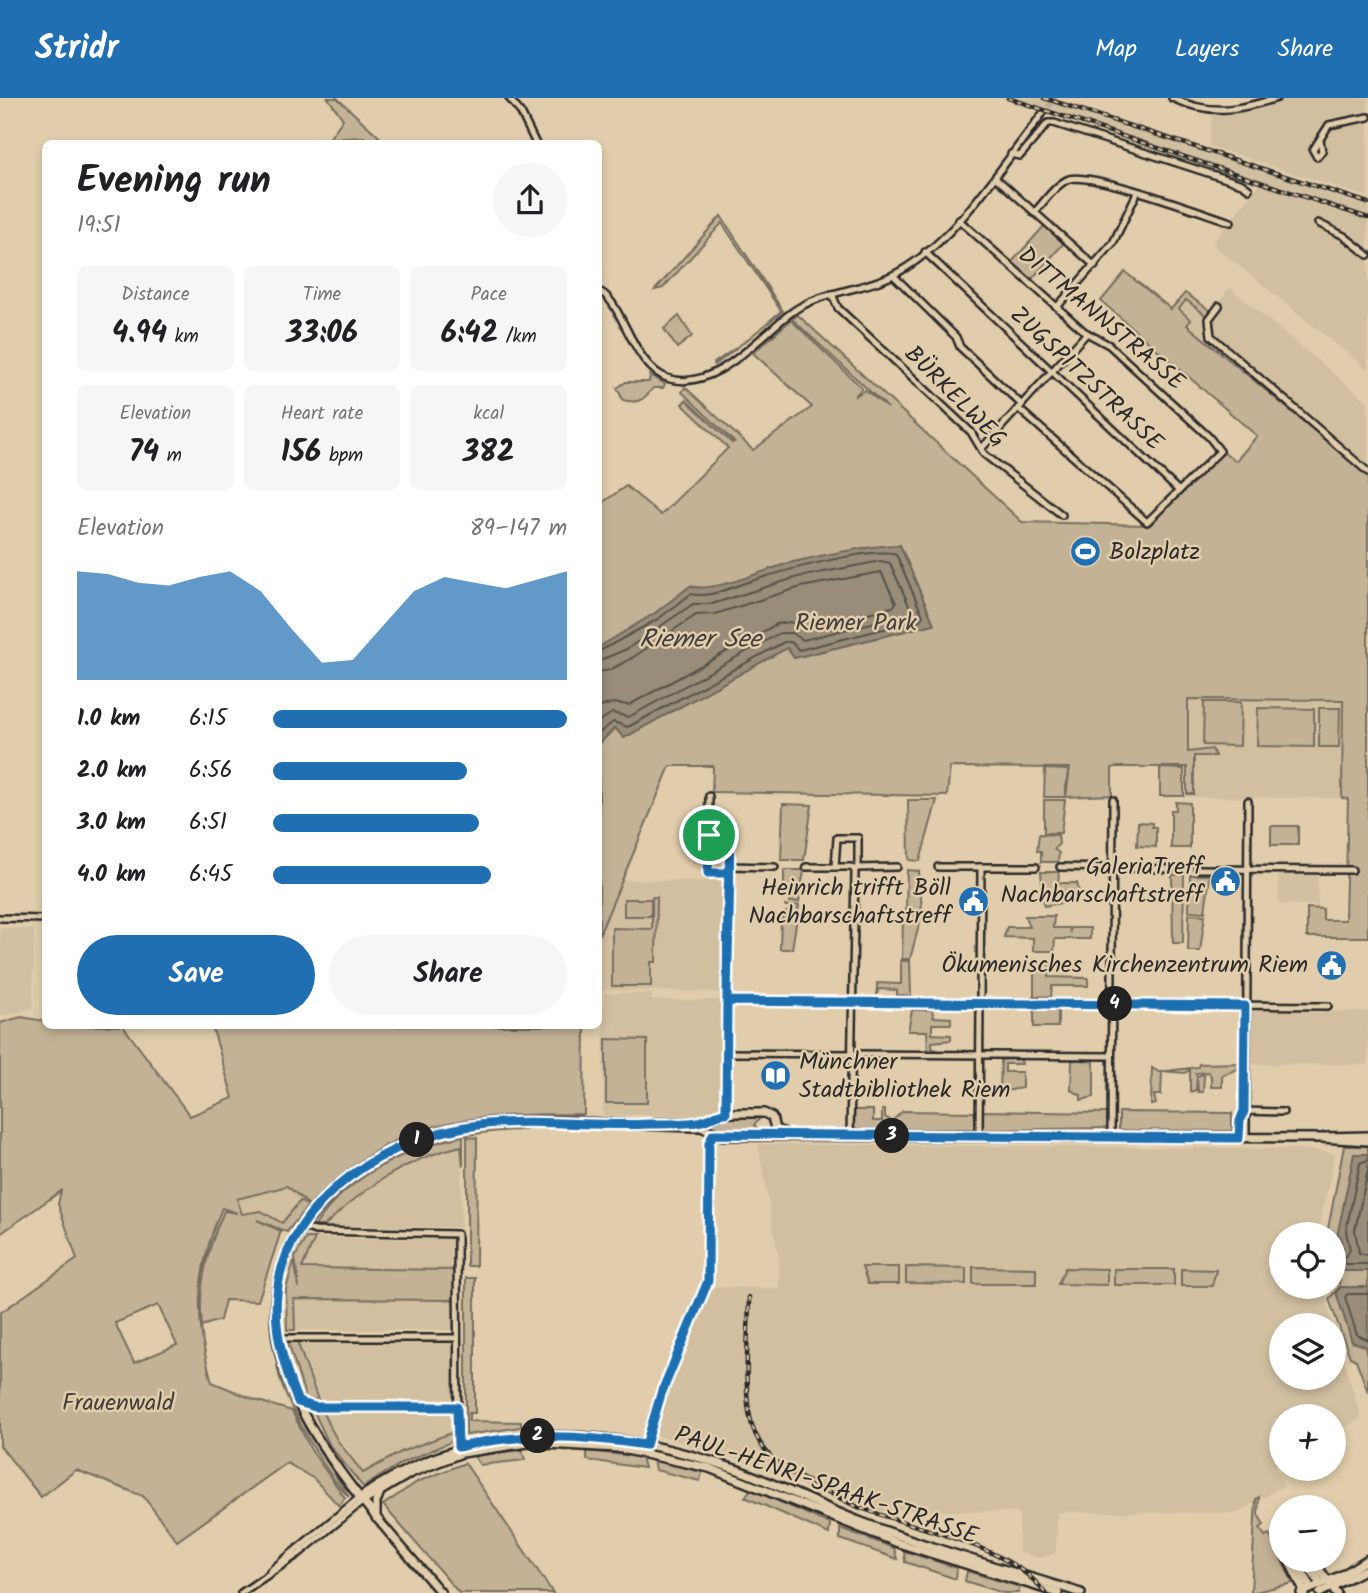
<!DOCTYPE html>
<meta charset="utf-8">
<style>
:root{--surface:#fff;--page:#f6f6f6;--text:#202124;--muted:#757577;--accent:#1f6fb2}
body{margin:0;font-family:Kalam,sans-serif;background:var(--page);color:var(--text);height:100vh;display:flex;flex-direction:column;font-size:26px;white-space:nowrap}
*{box-sizing:border-box;margin:0}
p{font-size:23px;color:var(--muted)}
.icon{flex:none;width:38px;height:38px;fill:none;stroke:currentColor;stroke-width:2;stroke-linecap:round;stroke-linejoin:round}
.map{position:relative;flex:1;overflow:hidden}
.side{position:absolute;left:42px;top:42px;width:560px;height:889px;display:flex;flex-direction:column;background:var(--surface);border-radius:10px;box-shadow:0 4px 10px #0003}
.side>*{flex:none}
.tools{position:absolute;left:1269px;top:1124px;display:grid;gap:14px}
.tools a{display:grid;place-items:center;width:77px;height:77px;border-radius:50%;background:var(--surface);box-shadow:0 4px 10px #0003;font-size:35px}
.pin{position:absolute;display:grid;place-items:center;width:60px;height:60px;color:#fff;margin:-30px;border:4px solid #fff;border-radius:50%;box-shadow:0 2px 7px #0007}
.km{position:absolute;width:35px;height:35px;margin:-18px;border-radius:50%;background:#222;color:#fff;font-size:19px;line-height:35px;text-align:center}
.round{display:grid;place-items:center;flex:none;width:74px;height:74px;border-radius:37px;background:var(--page)}
.head{display:flex;align-items:center;justify-content:space-between;height:119px;padding:0 35px}
h1{font-size:38px;font-weight:700;line-height:52px}
.figures{display:grid;grid-template-columns:repeat(3,1fr);gap:10px;height:119px;padding:7px 35px}
.figures div{display:grid;align-content:center;border-radius:10px;background:var(--page);text-align:center}
.figures b{font-size:30px;font-weight:700}
.figures small{font-size:19px;font-weight:400}
.figures p{font-size:19px}
.chart{height:196px;padding:14px 35px}
.chart p{display:flex;justify-content:space-between}
.chart svg{width:100%;height:126px;margin-top:7px;fill:var(--accent);opacity:.7}
.cta{display:flex;gap:14px;margin-top:auto;padding:14px 35px}
.cta a{flex:1;height:80px;border-radius:42px;background:var(--accent);color:#fff;font-size:28px;font-weight:700;line-height:80px;text-align:center}
.cta a+a{background:var(--page);color:var(--text)}
ul{padding:0 35px;list-style:none;font-size:23px}
li{display:grid;grid-template-columns:112px 84px 1fr;align-items:center;height:52px}
li i{height:18px;border-radius:9px;background:var(--accent)}
header{display:flex;align-items:center;gap:42px;box-sizing:border-box;height:98px;padding:0 35px;background:var(--accent);color:#fff}
header strong{font-size:33px}
nav{display:flex;gap:38px;margin-inline-start:auto;font-size:24px}
.map>svg:first-child{display:block}
</style>
<header>
<strong>Stridr</strong>
<nav><a>Map</a><a>Layers</a><a>Share</a></nav>
</header>
<div class="map">
<svg width="1368" height="1495" viewBox="0 0 1368 1495">
<rect width="100%" height="100%" fill="#e1cdab"/>
<filter id="ink" filterUnits="userSpaceOnUse"><feTurbulence type="fractalNoise" baseFrequency=".0143" numOctaves="2"/><feDisplacementMap in="SourceGraphic" scale="14" xChannelSelector="R" yChannelSelector="G"/><feConvolveMatrix kernelMatrix="1 2 1 2 8 2 1 2 1" color-interpolation-filters="sRGB"/></filter>
<g filter="url(#ink)">
<g fill="#d1bfa0">
<path d="M1001 0H1052L1368 102V272L1212 146 1260 85Z"/>
<path d="M1289 0H1368V99L1209 48 1212 15 1228 17Z"/>
<path d="M1230 190 1368 304V377L1187 227 1179 211 1186 202 1207 217Z"/>
<path d="M1188 601 1343 602 1342 700 1187 699Z"/>
<path d="M1278 777H1318V807L1279 806Z"/>
<path d="M622 782 722 783 721 894 599 892V837Z"/>
<path d="M0 830 34 831 33 910 0 919Z"/>
<path d="M604 895 652 896V902H723L720 1008 697 1017H603Z"/>
<path d="M1252 913 1368 914V967L1252 966Z"/>
<path d="M758 1046 1301 1051 1335 1056 1318 1136H1281V1188H1323L1333 1227H1281V1279H1334V1228L1361 1320 1334 1336V1318H1281V1366L1274 1370 1284 1387 1238 1415 1057 1414 1056 1455 1040 1460 1019 1455V1414L888 1412 868 1415 748 1365 652 1336 712 1189 779 1190V1162Z"/>
<path d="M462 1048 461 1129 324 1128 376 1083 423 1059Z"/>
<path d="M287 1088 309 1107 300 1103 282 1125 265 1114H240L237 1101Z"/>
<path d="M315 1140 454 1141 455 1172 301 1170Z"/>
<path d="M294 1201 455 1202 454 1232H295Z"/>
<path d="M297 1243 451 1245 454 1248V1301L318 1302Z"/>
<path d="M322 1314 451 1315 453 1335 403 1353 363 1375Z"/>
</g>
<g fill="#c3b296" stroke="#776e60" stroke-width="2" fill-rule="evenodd">
<path d="M328 0H337L386 45H371L364 39 329 41 343 21Z"/>
<path d="M721 118 783 213 715 267 714 265 747 242 781 213 722 125 663 190 655 192Z"/>
<path d="M1045 127 1064 145 1031 182 1011 165Z"/>
<path d="M1125 174 1171 211 1185 195 1211 213 1207 218 1186 202 1179 211 1191 222 1187 227 1368 377V839H1307V810L1323 811V822H1345L1348 701 1342 700 1343 602 1188 601V654L1212 651 1215 658H1194V696H1187V669H1116L1112 670V697L1066 699 1070 670 950 669 947 698 712 694 713 668H670L599 837V407L626 388 661 417 728 350 682 306 686 302 732 345 734 344 682 294 685 289 753 352 812 309 753 255 791 222 862 290 854 299 865 292 888 310 792 221 798 217 1022 424 1150 427 1221 353 1236 363 1257 338 1101 203Z"/>
<path d="M679 218 692 238 677 250 664 231Z"/>
<path d="M650 277 665 286 663 290H653C644 302 638 306 623 302L617 290 626 284H649Z"/>
<path d="M1204 604H1241L1240 648 1203 647Z"/>
<path d="M1258 610 1314 611V649L1257 648Z"/>
<path d="M1319 610H1340L1339 649H1319Z"/>
<path d="M1160 670 1184 671V698H1160Z"/>
<path d="M1045 671 1068 672 1065 699H1044Z"/>
<path d="M908 702H937L920 763 909 762Z"/>
<path d="M1044 702H1065L1061 735H1044Z"/>
<path d="M1176 704 1190 705V750H1171V712H1176Z"/>
<path d="M783 706 812 707 804 762H781Z"/>
<path d="M1138 724 1152 725V729H1156V749L1137 748Z"/>
<rect x="1271" y="728" width="27" height="19"/>
<path d="M1039 736 1058 737 1059 746 1054 751 1059 755 1058 764H1041V753H1037Z"/>
<path d="M784 772H804L799 804H790V799H784Z"/>
<path d="M907 772 919 773 922 813H906Z"/>
<path d="M1041 774H1059L1058 785H1077L1079 794 1057 793 1063 795 1062 805 1044 808Z"/>
<path d="M1172 777H1184L1183 845H1173Z"/>
<path d="M1190 777H1210L1205 814 1189 813Z"/>
<path d="M652 799H657L656 864H651V888H612V830L652 831Z"/>
<rect x="624" y="801" width="27" height="17"/>
<path d="M799 807 792 851H780L781 820H785L786 814 789 816V808H784Z"/>
<path d="M903 816H922L910 861H902Z"/>
<path d="M1189 816 1205 817 1200 853H1188Z"/>
<path d="M1025 818H1054L1053 830H1069L1070 833 1071 830H1090V841H1055L1054 853H1033V840L1004 839 1007 829H1029Z"/>
<path d="M901 863H910L911 898 897 897V892L879 891 877 897V885L901 886Z"/>
<path d="M1034 865H1050L1049 879 1088 880V888H1052L1051 899 1034 898Z"/>
<path d="M930 909H932L933 919 951 920V926H932V936L951 937V942L932 944V950L939 953H924L928 951 927 933H908L912 912H929Z"/>
<path d="M1034 909 1058 910V929H1034Z"/>
<path d="M21 919 45 923 46 928H123L190 1018 233 1000 212 928H585L584 1016C467 1016 396 1018 309 1107L287 1088 237 1101 242 1116 261 1113 282 1125 300 1103 308 1108 287 1134 257 1122 281 1133 258 1203 225 1202 220 1222 202 1228C197 1188 208 1149 224 1113L237 1115 222 1110C196 1171 193 1220 212 1284L255 1302 292 1313 311 1352 345 1400 339 1408 314 1381 287 1365 177 1443 143 1398 76 1372 41 1399 0 1348V1215L77 1161 58 1106 61 1093 0 1136V925ZM158 1207 177 1247 134 1265 115 1225Z"/>
<path d="M606 941 647 942V1005H606Z"/>
<path d="M1020 960 1022 966H1005V974H1022V990L1000 994 1001 962Z"/>
<path d="M1077 961 1094 964V999L1081 1002V997L1071 992 1072 963Z"/>
<path d="M1240 965V970L1222 977V989H1211V978L1208 974 1195 975 1197 978 1204 976 1203 994H1198L1197 980 1196 992 1190 994V972L1185 975 1162 973 1161 997H1154L1156 1006 1151 1007 1152 970 1159 974 1198 969 1199 966Z"/>
<path d="M854 1012H873V1023H882V1012H885V1019L892 1023 903 1013 974 1014 977 1031H857L854 1030Z"/>
<path d="M983 1013 1107 1015 1108 1030 981 1032Z"/>
<path d="M1119 1014 1232 1015V1033L1119 1032Z"/>
<path d="M581 1018 580 1021C483 1021 414 1024 336 1087L332 1086C410 1020 485 1018 581 1018Z"/>
<path d="M717 1018H762L754 1027 762 1035H718L713 1031 711 1024Z"/>
<path d="M510 1029H524L525 1032C441 1033 365 1060 311 1128V1124C362 1063 431 1030 510 1029Z"/>
<path d="M463 1038V1068L461 1048C405 1061 365 1089 324 1128H315C346 1079 408 1049 463 1038Z"/>
<path d="M467 1039 477 1040 476 1168H467Z"/>
<path d="M1344 1048H1368V1294L1356 1262 1350 1259 1329 1201 1339 1189 1340 1173 1334 1166V1136H1327Z"/>
<path d="M306 1140H315L302 1170 455 1172V1202L294 1201 295 1232H287L286 1191 294 1163 299 1190 295 1159Z"/>
<path d="M862 1169H899V1186H868Z"/>
<path d="M906 1169 966 1170V1186L906 1185Z"/>
<path d="M973 1169 1036 1170V1186H973Z"/>
<path d="M1065 1170 1107 1171V1187L1058 1186Z"/>
<rect x="1114" y="1171" width="60" height="16"/>
<path d="M1181 1171 1216 1172 1212 1188H1181Z"/>
<path d="M466 1180H475V1315H469V1323L521 1324V1329L466 1337Z"/>
<path d="M297 1243 318 1302 306 1301 288 1244Z"/>
<path d="M277 1261 306 1331 349 1399C326 1378 275 1289 277 1261Z"/>
<path d="M314 1314H322L338 1343 363 1375 403 1353 451 1335 453 1343 402 1365 363 1389 330 1348Z"/>
<path d="M522 1352 525 1362 480 1367 474 1358Z"/>
<path d="M587 1353 641 1359 644 1370 587 1362Z"/>
<path d="M653 1362 702 1374 700 1383 655 1372Z"/>
<path d="M465 1365 553 1495H459L383 1407 417 1384Z"/>
<path d="M751 1391 830 1426 829 1436 745 1399Z"/>
<path d="M1259 1399 1258 1416 1264 1427 1260 1430 1265 1438 1269 1436 1293 1485 1251 1495 1256 1401Z"/>
<path d="M840 1430 894 1450 897 1461 840 1441Z"/>
<path d="M904 1453 957 1470 956 1481 905 1464Z"/>
<path d="M967 1473 1020 1489 1018 1495H1003L965 1483Z"/>
</g>
<g fill="#988d79" stroke="#6c665a" stroke-width="2">
<path d="M900 447 934 526 794 560 787 550 624 640 615 630 599 646V549L655 515 690 488C713 496 768 470 793 464 828 456 865 448 900 447Z"/>
<path d="M1354 1056H1368V1173H1340L1334 1165 1335 1154 1343 1151 1340 1138 1337 1139Z"/>
<path d="M1341 1189H1368V1262L1365 1248 1352 1244 1336 1194Z"/>
</g>
<g fill="none" stroke-linecap="round" stroke-linejoin="round">
<g stroke="#57524a" stroke-width="2">
<path d="M598 554 658 521 691 496C711 500 729 490 748 484 776 475 871 448 896 456L923 518 920 522 799 552 791 544H784L628 629 613 624 598 636"/>
<path d="M598 563 627 551 693 506H712L798 479 881 463 890 465 911 512 908 516 803 542 792 535H780L629 619 612 615 598 624"/>
<path d="M598 574 610 572 632 560 696 517 715 516 801 489 881 474 896 505 893 509 806 530 790 524 777 526 629 607 612 605 598 610"/>
<path d="M1368 1062 1360 1065 1346 1133 1350 1152 1342 1162 1345 1166H1368"/>
<path d="M1368 1072 1355 1132 1359 1155 1368 1157"/>
<path d="M1368 1196H1348L1345 1199 1357 1237 1368 1242"/>
</g>
<path stroke="#bdad91" stroke-width="5" stroke-dasharray="5 2.5" stroke-linecap="butt" d="M1043 15 1056 0"/>
<defs>
<g id="minor">
<path d="M509 0 521 15 536 46"/>
<path d="M1172 0C1210 18 1239 12 1277 0"/>
<path d="M1320 42 1322 53 1317 59 1313 52 1329 27 1368 19"/>
<path d="M1011 56 1020 58 1048 25H1054L1242 86 1249 91"/>
<path d="M996 80 1095 168"/>
<path d="M1034 115C1044 104 1056 86 1069 81 1093 74 1203 115 1231 124"/>
<path d="M959 122 1085 234 1109 247 1209 339 1220 353 1147 424 1019 311"/>
<path d="M1318 125 1344 138 1368 157"/>
<path d="M925 154 1179 393"/>
<path d="M893 177 956 239 960 249 1022 307"/>
<path d="M598 193C622 199 632 271 670 281 717 293 759 238 792 214 823 192 864 193 897 175 956 143 1002 67 1043 15"/>
<path d="M832 196 838 210 971 334 984 356 1062 417"/>
<path d="M1219 208 1209 221 1211 238 1368 374"/>
<path d="M1057 209 1113 145 1137 95"/>
<path d="M982 350 1087 235"/>
<path d="M709 738 729 739V775H708L709 698"/>
<path d="M729 768 775 769"/>
<path d="M806 769H851L855 772"/>
<path d="M835 769 837 740H858V769"/>
<path d="M938 769H1036"/>
<path d="M1060 769 1171 771"/>
<path d="M857 770 897 769"/>
<path d="M1197 771 1352 772"/>
<path d="M0 820 46 821"/>
<path d="M727 903 1328 908"/>
<path d="M727 955 1111 958"/>
<path d="M1244 1013 1283 1014"/>
<path d="M726 1015 729 775"/>
<path d="M850 1038 855 772"/>
<path d="M979 1039 981 769"/>
<path d="M1111 1039 1113 702"/>
<path d="M1239 1040 1240 1023 1244 1013"/>
<path d="M1246 1040 1248 703"/>
<path d="M304 1129 315 1133 457 1136 458 1349"/>
<path d="M278 1240H457"/>
<path d="M298 1304 315 1309H457"/>
<path d="M645 1349 654 1315 708 1183 709 1045 713 1036"/>
<path d="M270 1473 359 1400"/>
<path d="M241 1495 300 1455 362 1404"/>
</g>
<g id="major">
<path d="M655 1025 700 1024 724 1015H764L772 1019 775 1031 786 1036"/>
<path d="M1325 1039 1368 1038"/>
<path d="M359 1400C476 1318 607 1326 738 1372 779 1387 818 1407 859 1423 932 1451 1007 1472 1081 1495"/>
<path d="M362 1404 411 1375 462 1355 528 1345 617 1350 709 1370 898 1445 1058 1495"/>
<path d="M376 1420V1404L380 1394"/>
<path d="M1288 1461 1305 1495"/>
<path d="M1312 1461 1330 1486"/>
<path d="M441 1495C357 1395 198 1243 318 1109 354 1069 405 1040 459 1030 537 1015 622 1029 701 1029L722 1038 1321 1040 1368 1043"/>
<path d="M1301 1495 1342 1477 1368 1461"/>
<path d="M1320 1495 1368 1470"/>
</g>
<g id="highway">
<path d="M1294 1461 1309 1486"/>
<path d="M1304 1461 1318 1482"/>
<path d="M1333 1490 1336 1495"/>
</g>
</defs>
<use href="#minor" stroke="#2b2b2b" stroke-width="10"/>
<use href="#major" stroke="#2b2b2b" stroke-width="12"/>
<use href="#highway" stroke="#2b2b2b" stroke-width="13"/>
<use href="#minor" stroke="#e1cdab" stroke-width="5"/>
<use href="#major" stroke="#e1cdab" stroke-width="7"/>
<use href="#highway" stroke="#e1cdab" stroke-width="8"/>
<defs>
<g id="rail">
<path d="M1008 0 1368 120"/>
<path d="M1044 0 1368 105"/>
<path d="M749 1199C749 1234 742 1295 752 1327 763 1362 790 1376 821 1390 835 1397 848 1406 864 1411 917 1431 1012 1448 1045 1495"/>
</g>
</defs>
<use href="#rail" stroke="#2b2b2b" stroke-width="4.5"/>
<use href="#rail" stroke="#e1cdab" stroke-width="2" stroke-dasharray="5" stroke-linecap="butt"/>
</g>
</g>
<g fill="none" stroke-linecap="round" stroke-linejoin="round" filter="url(#ink)">
<defs>
<path id="route" d="M709 737 729 739C731 792 728 845 727 898V903L726 1015C716 1015 711 1021 702 1023 692 1026 661 1026 649 1026 592 1029 535 1020 479 1027 392 1037 286 1100 277 1196 273 1233 284 1270 298 1304L315 1309H457L458 1349C521 1334 583 1337 646 1347L661 1296 708 1183 709 1045 713 1036 1239 1040 1240 1023 1244 1013 1245 908 727 903 728 793 729 775H708L709 737"/>
</defs>
<use href="#route" stroke="#fff" stroke-width="14"/>
<use href="#route" stroke="#1f6fb2" stroke-width="9"/>
</g>
<defs>
<symbol id="stadium-disc" viewBox="-11 -11 22 22"><circle r="9.5" fill="#1f6fb2" stroke="#e1cdab"/><path d="M0-5a6.5 5 0 1 0 0 10a6.5 5 0 1 0 0-10ZM-3.5-1.8h7v3.6h-7Z" fill="#fff"/></symbol>
<symbol id="civic-disc" viewBox="-11 -11 22 22"><circle r="9.5" fill="#1f6fb2" stroke="#e1cdab"/><path d="M-.6-6.5H3V-4.5H.6V-3L4-1V1h2V6H-6V1h2V-1L-.6-3ZM-1.2 2.5V6h2.4V2.5Z" fill="#fff"/></symbol>
<symbol id="library-disc" viewBox="-11 -11 22 22"><circle r="9.5" fill="#1f6fb2" stroke="#e1cdab"/><path d="M-6-4Q-3-5.5-.7-3.5V5Q-3 3-6 4ZM6-4Q3-5.5 .7-3.5V5Q3 3 6 4Z" fill="#fff"/></symbol>
</defs>
<g fill-rule="evenodd">
<use href="#stadium-disc" x="1068" y="436" width="35" height="35"/>
<use href="#civic-disc" x="1208" y="766" width="35" height="35"/>
<use href="#civic-disc" x="956" y="786" width="35" height="35"/>
<use href="#civic-disc" x="1314" y="850" width="35" height="35"/>
<use href="#library-disc" x="758" y="960" width="35" height="35"/>
</g>
<g text-anchor="middle" dominant-baseline="central" stroke-width="5" stroke-linejoin="round" paint-order="stroke">
<g font-size="24" fill="#2b2b2b" stroke="#e1cdab">
<text transform="translate(1101 221) rotate(40)">DITTMANNSTRASSE</text>
<text transform="translate(1086 281) rotate(43)">ZUGSPITZSTRASSE</text>
<text transform="translate(955 299) rotate(45)">BÜRKELWEG</text>
<text transform="translate(826 1388) rotate(19)">PAUL-HENRI-SPAAK-STRASSE</text>
</g>
<g font-size="24" fill="#2b2b2b" stroke="#e1cdab" text-anchor="end">
<text x="1109" y="454" text-anchor="start">Bolzplatz</text>
<text x="1203" y="769">GaleriaTreff<tspan x="1203" dy="28">Nachbarschaftstreff</tspan></text>
<text x="951" y="790">Heinrich trifft Böll<tspan x="951" dy="28">Nachbarschaftstreff</tspan></text>
<text x="1308" y="867">Ökumenisches Kirchenzentrum Riem</text>
<text x="799" y="964" text-anchor="start">Münchner<tspan x="799" dy="28">Stadtbibliothek Riem</tspan></text>
</g>
<g font-size="24" fill="#423f3b" stroke="#e1cdab">
<text x="856" y="525">Riemer Park</text>
<text x="118" y="1305">Frauenwald</text>
</g>
<g font-size="26" font-style="italic" fill="#413f3b" stroke="#e1cdab">
<text x="700" y="542">Riemer See</text>
</g>
</g>
</svg>
<div class="tools">
<a><svg class="icon" aria-label="locate" viewBox="0 0 24 24"><circle cx="12" cy="12" r="6"/><path d="M12 2v4M12 18v4M2 12h4M18 12h4"/></svg></a>
<a><svg class="icon" aria-label="layers" viewBox="0 0 24 24"><path d="M12 4l9 5-9 5-9-5zM3 14l9 5 9-5"/></svg></a>
<a>+</a>
<a>−</a>
</div>
<div class="pin" style="left:709px;top:737px;background:#1e9e55"><svg class="icon" aria-label="arrive" viewBox="0 0 24 24"><path d="M6 21V4h12l-3 4 3 4H6"/></svg></div>
<b class="km" style="left:417px;top:1042px">1</b>
<b class="km" style="left:538px;top:1338px">2</b>
<b class="km" style="left:892px;top:1038px">3</b>
<b class="km" style="left:1115px;top:906px">4</b>
<section class="side">
<div class="head"><div><h1>Evening run</h1><p>19:51</p></div><a class="round"><svg class="icon" aria-label="share" viewBox="0 0 24 24"><path d="M12 15V3M7 8l5-5 5 5M5 13v7h14v-7"/></svg></a></div>
<div class="figures">
<div><p>Distance</p><b>4.94<small> km</small></b></div>
<div><p>Time</p><b>33:06</b></div>
<div><p>Pace</p><b>6:42<small> /km</small></b></div>
</div>
<div class="figures">
<div><p>Elevation</p><b>74<small> m</small></b></div>
<div><p>Heart rate</p><b>156<small> bpm</small></b></div>
<div><p>kcal</p><b>382</b></div>
</div>
<div class="chart"><p><span>Elevation</span>89–147 m</p>
<svg viewBox="0 0 160 44" preserveAspectRatio="none"><path d="M0 44V6L10 7L20 10L30 11L40 8L50 6L60 13L70 26L80 38L90 37L100 25L110 13L120 8L130 10L140 12L150 9L160 6V44z"/></svg>
</div>
<ul>
<li><b>1.0 km</b>6:15<i style="width:100%"></i></li>
<li><b>2.0 km</b>6:56<i style="width:66%"></i></li>
<li><b>3.0 km</b>6:51<i style="width:70%"></i></li>
<li><b>4.0 km</b>6:45<i style="width:74%"></i></li>
</ul>
<div class="cta"><a>Save</a><a>Share</a></div>
</section>
</div>
